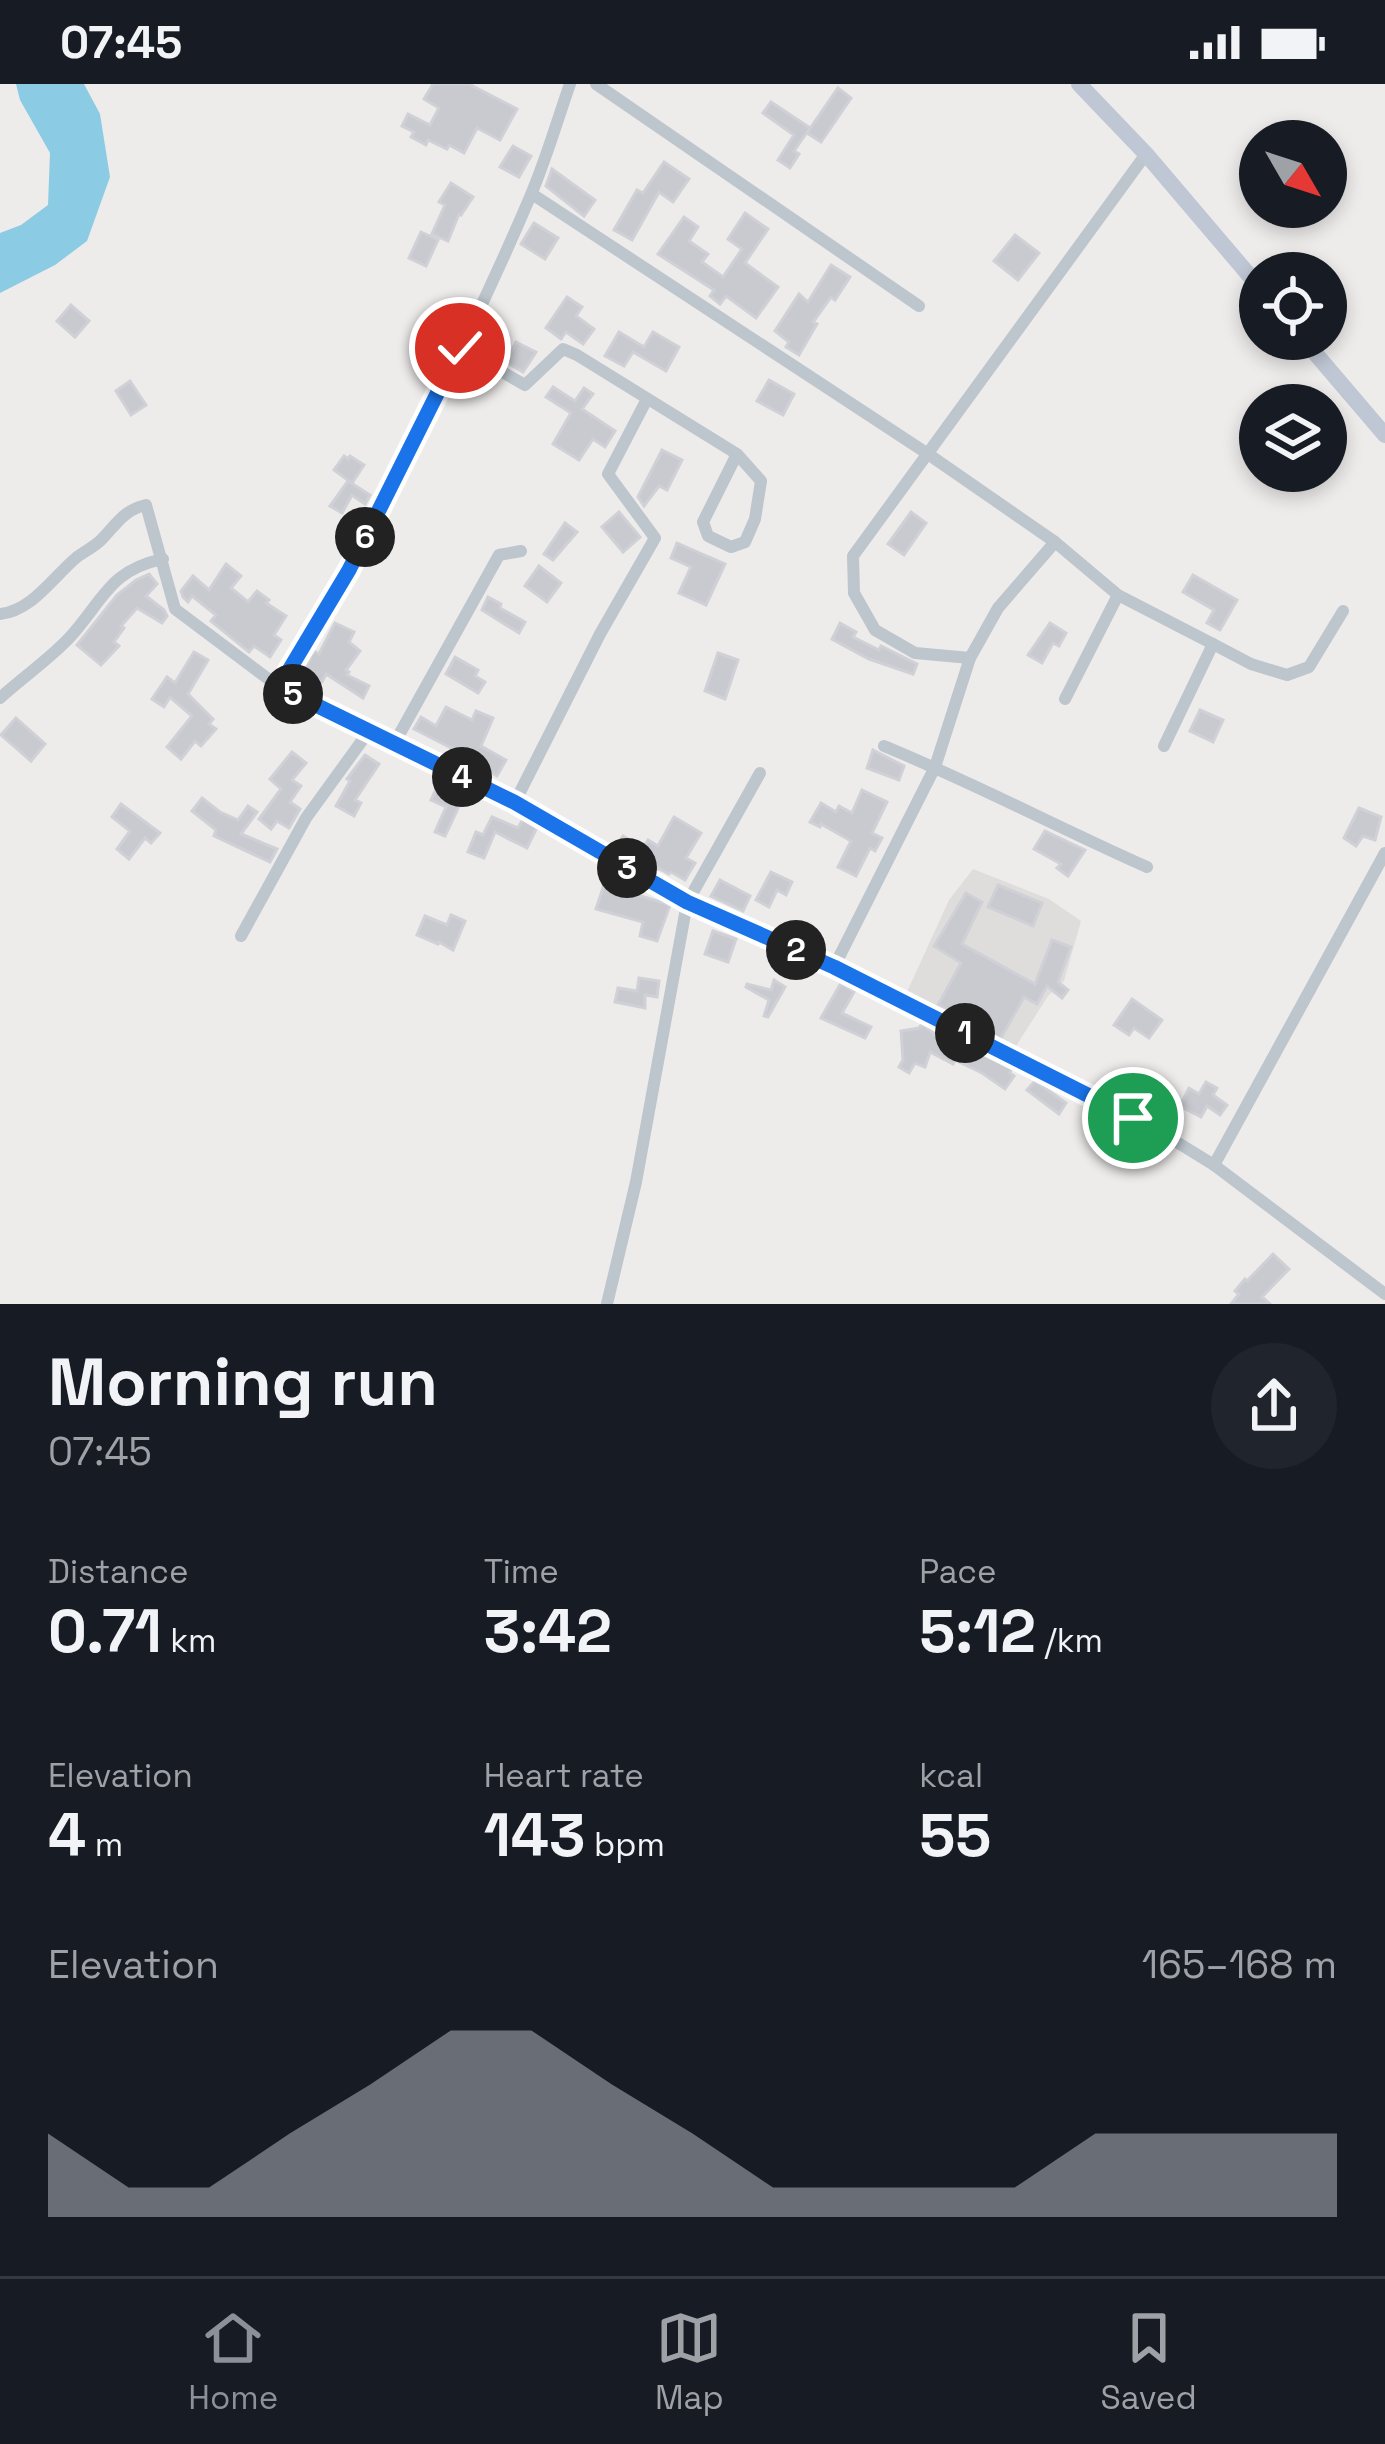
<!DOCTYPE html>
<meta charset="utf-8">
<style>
:root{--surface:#171b24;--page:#20242c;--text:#f1f3f6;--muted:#9ea1a6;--line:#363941;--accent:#8c9099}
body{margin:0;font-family:"Space Grotesk",sans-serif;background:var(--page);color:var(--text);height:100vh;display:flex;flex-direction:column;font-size:45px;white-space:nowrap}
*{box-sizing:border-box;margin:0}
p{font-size:39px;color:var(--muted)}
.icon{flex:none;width:66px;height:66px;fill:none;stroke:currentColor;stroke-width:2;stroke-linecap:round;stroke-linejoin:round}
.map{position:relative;height:1220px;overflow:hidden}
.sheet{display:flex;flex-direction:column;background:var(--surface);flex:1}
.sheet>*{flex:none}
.needle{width:78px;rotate:129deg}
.tools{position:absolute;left:1239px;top:36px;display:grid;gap:24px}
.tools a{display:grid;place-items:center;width:108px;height:108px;border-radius:50%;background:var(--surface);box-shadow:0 6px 18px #0003;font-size:60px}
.pin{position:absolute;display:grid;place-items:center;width:102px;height:102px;color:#fff;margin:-51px;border:6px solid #fff;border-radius:50%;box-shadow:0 3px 12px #0007}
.km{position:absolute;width:60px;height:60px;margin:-30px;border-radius:50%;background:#222;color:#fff;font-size:33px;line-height:60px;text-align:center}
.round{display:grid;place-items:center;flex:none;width:126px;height:126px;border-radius:63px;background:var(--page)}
.headline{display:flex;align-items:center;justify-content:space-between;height:204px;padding:0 48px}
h1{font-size:66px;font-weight:600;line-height:90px}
.metrics{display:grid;grid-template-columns:repeat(3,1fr);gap:18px;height:204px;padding:12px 48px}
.metrics div{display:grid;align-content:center}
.metrics b{font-size:60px;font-weight:600}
.metrics small{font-size:33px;font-weight:400}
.metrics p{font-size:33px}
.chart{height:336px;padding:24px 48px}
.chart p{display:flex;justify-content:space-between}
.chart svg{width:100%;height:216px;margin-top:12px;fill:var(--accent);opacity:.7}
.status{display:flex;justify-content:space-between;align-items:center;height:84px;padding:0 60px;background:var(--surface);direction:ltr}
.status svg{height:33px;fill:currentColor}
.tabs{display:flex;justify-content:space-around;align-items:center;height:168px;border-top:3px solid var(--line);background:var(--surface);font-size:33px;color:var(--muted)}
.tabs a{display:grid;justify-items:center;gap:6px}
.tabs .selected{color:var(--accent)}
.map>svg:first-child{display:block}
</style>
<div class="status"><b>07:45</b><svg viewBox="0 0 49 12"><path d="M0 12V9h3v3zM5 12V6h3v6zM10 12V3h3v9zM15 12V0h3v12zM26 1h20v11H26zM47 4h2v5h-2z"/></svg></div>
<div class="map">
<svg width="1385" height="1220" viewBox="0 0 1385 1220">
<rect width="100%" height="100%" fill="#eeebeb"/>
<path fill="#dfdddc" d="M973 785 1049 815 1081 837 1064 897 1048 912 1016 962 966 943 906 910 949 816Z"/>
<path fill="#8bcce4" d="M16 0H84L100 30 110 93 87 157 55 181 0 209V149L21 141 48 121 50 69 20 16Z"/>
<g fill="#c8cad0" stroke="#d0d1d7" stroke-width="3">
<path d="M433 0H469L517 25 500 56 477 44 464 69 449 61 447 65 428 56 426 61 411 53 414 48 402 42 408 30 430 41 439 24 424 15Z"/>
<path d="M838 4 851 14 821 58 807 49Z"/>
<path d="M771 18 810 44 794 67 799 70 790 84 778 76 794 51 763 29Z"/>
<path d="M513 62 531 72 519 93 500 83Z"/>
<path d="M664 78 689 95 673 118 659 108 632 156 614 146 637 106 643 109Z"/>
<path d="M552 85 595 116 584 132 546 102Z"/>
<path d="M451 99 473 113 461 131 459 130 448 157 432 150 445 121 439 118Z"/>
<path d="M745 129 768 145 745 179 778 203 756 234 726 212 720 220 710 212 714 206 658 170 684 133 698 143 689 157 708 170 702 178 723 193 742 165 728 155Z"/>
<path d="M534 139 558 154 545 175 521 160Z"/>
<path d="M421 148 438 156 426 182 409 174Z"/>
<path d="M1015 151 1039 169 1018 196 994 177Z"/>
<path d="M831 181 850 193 835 216 831 213 813 238 817 240 799 271 786 263 789 258 775 247 799 210 808 218Z"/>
<path d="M567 213 582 223 576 232 594 245 583 260 566 248 561 255 546 244Z"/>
<path d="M71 221 89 237 75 253 57 237Z"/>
<path d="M619 248 644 263 653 248 679 263 666 287 633 268 624 282 605 272Z"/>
<path d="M516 258 536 268 523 288 506 278Z"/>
<path d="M769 296 794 310 783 331 757 317Z"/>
<path d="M130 297 146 321 131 331 116 307Z"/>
<path d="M553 303 575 317 584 304 593 310 582 325 615 347 605 363 593 355 579 376 553 360 571 329 546 313Z"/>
<path d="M662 366 682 376 667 406 659 402 644 422 638 413Z"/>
<path d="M344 372 348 375 350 372 364 381 352 399 334 386Z"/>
<path d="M348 397 370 411 365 420 352 411 342 429 330 422Z"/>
<path d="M619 428 640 453 623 468 602 443Z"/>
<path d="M911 428 926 439 904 471 888 460Z"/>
<path d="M565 439 577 448 553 476 544 470Z"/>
<path d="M677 459 725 480 706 521 679 509 691 483 671 474Z"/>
<path d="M226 480 241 492 231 504 248 518 257 507 269 516 266 519 286 532 274 551 281 556 270 573 254 562 249 568 211 537 216 531 192 512 188 518 183 513 181 507 193 492 209 506Z"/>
<path d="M539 482 561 499 547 518 525 502Z"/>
<path d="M149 490 157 500 146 512 164 526 167 532 162 539 137 524 121 542 124 544 114 558 119 562 101 581 77 561 117 511 136 496Z"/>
<path d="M1193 491 1237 516 1220 546 1207 539 1214 526 1183 508Z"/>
<path d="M488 513 501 520 500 524 525 538 519 549 482 526Z"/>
<path d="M335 539 354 548 349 558 360 567 346 586 349 588 347 591 369 602 363 614 326 590 322 598 303 588 314 567 319 570Z"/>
<path d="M840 539 856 548 853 553 879 566 881 562 917 580 913 590 869 575 832 555Z"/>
<path d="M1050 539 1066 549 1059 562 1053 559 1042 579 1028 571Z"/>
<path d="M194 568 208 576 188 610 213 635 209 640 216 645 201 662 195 657 181 675 167 663 192 632 170 613 164 623 152 615 167 593 175 599Z"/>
<path d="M718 569 738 576 725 615 705 607Z"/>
<path d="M455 573 478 586 475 592 485 598 478 609 446 590Z"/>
<path d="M446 623 472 636 476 627 493 634 481 662 506 676 497 692 470 676 468 680 454 672 457 667 414 645 421 633 436 642Z"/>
<path d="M1200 626 1223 636 1213 658 1190 647Z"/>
<path d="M16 634 45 660 31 677 1 651Z"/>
<path d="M873 666 904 682 899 696 867 684Z"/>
<path d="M292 668 306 679 292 696 301 702 290 718 300 725 289 744 277 737 271 745 259 735 281 705 270 695Z"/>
<path d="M365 671 379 680 355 716 361 719 354 732 336 722 350 697 347 695Z"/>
<path d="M436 705 461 718 445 752 435 748 446 723 431 716Z"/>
<path d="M862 706 887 718 872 749 882 754 875 767 870 764 856 792 838 783 851 757 821 740 820 743 810 738 821 719 836 728 839 722 852 729Z"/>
<path d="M202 714 220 728 238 736 248 722 257 728 241 750 277 765 270 778 214 752 216 746 192 727Z"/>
<path d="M121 720 160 749 151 759 145 754 129 775 117 765 130 747 112 733Z"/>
<path d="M1359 724 1381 733 1375 756 1363 752 1356 762 1344 754Z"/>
<path d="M492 733 518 744 523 735 537 743 527 764 495 748 484 774 468 768 476 748 483 751Z"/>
<path d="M674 733 701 749 686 774 695 779 685 796 671 788 669 790 658 784 656 788 617 761 623 752 643 764 648 756 658 762Z"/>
<path d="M1045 747 1085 766 1068 792 1057 784 1061 780 1034 765Z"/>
<path d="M771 788 792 798 786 811 777 806 769 823 756 816Z"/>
<path d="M720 796 750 812 743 827 711 812Z"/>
<path d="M604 801 627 810 628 808 670 821 657 857 640 852 643 838 596 825Z"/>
<path d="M998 801 1042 819 1033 842 988 823Z"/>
<path d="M966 809 982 818 962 860 1035 900 1052 856 1071 863 1058 898 1068 906 1062 914 1047 902 1037 920 1024 913 1000 956 949 930 950 928 938 921 961 879 934 862Z"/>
<path d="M451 831 465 837 453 866 439 858 438 860 417 851 425 832 447 841Z"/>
<path d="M713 847 736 855 728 878 705 870Z"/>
<path d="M639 894 659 897 657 913 645 911V924L615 918 618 904 637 907Z"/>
<path d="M774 896 785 903 768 933 764 932 769 916 746 903 747 900 771 906Z"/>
<path d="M841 899 854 908 842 929 871 943 865 954 821 934Z"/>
<path d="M1132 915 1162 936 1149 954 1134 944 1129 951 1114 941Z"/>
<path d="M922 940 937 952 939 948 1011 985 1010 989 1014 992 1005 1005 982 989 955 976 953 980 930 968 925 983 915 979 909 989 899 983 903 976 901 947 919 944Z"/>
<path d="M1035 997 1066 1019 1059 1030 1027 1006Z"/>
<path d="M1206 998 1217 1004 1213 1011 1227 1021 1220 1031 1207 1022 1201 1033 1180 1022 1189 1004 1199 1010Z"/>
<path d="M1273 1170 1289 1185 1262 1213 1270 1220H1231L1239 1210 1235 1207 1245 1195 1247 1197Z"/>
</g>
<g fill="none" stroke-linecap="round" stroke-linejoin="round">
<g stroke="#bdc5cd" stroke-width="12">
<path d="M596 0 919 222"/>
<path d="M532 110 928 370 1055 458 1118 511 1213 560 1251 580 1287 591 1309 583 1343 527"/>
<path d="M460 264 525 301 563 265 577 271 737 370 761 397 755 435 745 458 731 463 708 452 703 438 737 370"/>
<path d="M0 530C32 527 53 493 77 473 85 467 94 463 101 456 116 441 123 426 146 421L175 525 279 603 515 718 687 819 834 883 1175 1057 1214 1081 1385 1210"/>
<path d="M970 574 915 569 875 546 854 509 853 472 1146 70"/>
<path d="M279 603C373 446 458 281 530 113 546 76 557 37 570 0"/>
<path d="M0 614C23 593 51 574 71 552 104 515 110 486 163 475"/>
<path d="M1065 615 1118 511"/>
<path d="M394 660 499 471 521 467"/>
<path d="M884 662C974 699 1059 744 1147 783"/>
<path d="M1164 662 1213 560"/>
<path d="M515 718 600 550 655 454 608 390 647 315"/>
<path d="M241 852 306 734 369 647"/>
<path d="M834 883 935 683 970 574 998 524 1055 458"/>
<path d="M1214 1081 1385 769"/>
<path d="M607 1220 636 1098 687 819 760 689"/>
</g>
<g stroke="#bfc7d4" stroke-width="16">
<path d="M1079 0 1146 70 1260 204"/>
<path d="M1303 255 1385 351"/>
</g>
</g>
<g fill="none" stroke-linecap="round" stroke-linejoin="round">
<defs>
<path id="route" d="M460 264 349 486 279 603 514 718 687 818 834 883 1133 1034"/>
</defs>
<use href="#route" stroke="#fff" stroke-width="24"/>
<use href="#route" stroke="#1a73e8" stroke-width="15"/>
</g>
</svg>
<div class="tools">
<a><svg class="needle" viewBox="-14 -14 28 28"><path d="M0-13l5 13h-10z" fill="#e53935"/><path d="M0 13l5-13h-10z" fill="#9ea1a6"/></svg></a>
<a><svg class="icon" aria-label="locate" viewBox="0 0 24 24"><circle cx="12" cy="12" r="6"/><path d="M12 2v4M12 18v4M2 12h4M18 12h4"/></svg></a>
<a><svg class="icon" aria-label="layers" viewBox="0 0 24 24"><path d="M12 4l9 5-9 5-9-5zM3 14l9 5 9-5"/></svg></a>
</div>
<div class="pin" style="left:1133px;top:1034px;background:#1e9e55"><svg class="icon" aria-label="arrive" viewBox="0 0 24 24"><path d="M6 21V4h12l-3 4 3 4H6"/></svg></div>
<div class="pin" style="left:460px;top:264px;background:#d93025"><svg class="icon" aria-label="check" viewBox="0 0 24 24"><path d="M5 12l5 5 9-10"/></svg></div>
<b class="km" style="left:965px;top:949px">1</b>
<b class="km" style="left:796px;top:866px">2</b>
<b class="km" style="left:627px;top:784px">3</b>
<b class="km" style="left:462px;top:693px">4</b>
<b class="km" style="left:293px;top:610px">5</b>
<b class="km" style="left:365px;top:453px">6</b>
</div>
<section class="sheet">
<div class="headline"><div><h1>Morning run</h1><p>07:45</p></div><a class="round"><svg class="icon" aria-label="share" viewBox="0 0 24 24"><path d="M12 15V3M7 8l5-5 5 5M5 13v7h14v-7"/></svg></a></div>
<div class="metrics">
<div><p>Distance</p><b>0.71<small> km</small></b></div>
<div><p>Time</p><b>3:42</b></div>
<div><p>Pace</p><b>5:12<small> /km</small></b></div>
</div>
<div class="metrics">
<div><p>Elevation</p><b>4<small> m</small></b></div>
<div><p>Heart rate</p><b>143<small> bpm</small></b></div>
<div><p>kcal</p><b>55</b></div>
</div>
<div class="chart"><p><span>Elevation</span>165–168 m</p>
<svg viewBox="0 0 160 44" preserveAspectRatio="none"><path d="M0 44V27L10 38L20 38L30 27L40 17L50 6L60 6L70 17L80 27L90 38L100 38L110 38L120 38L130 27L140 27L150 27L160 27V44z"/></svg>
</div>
</section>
<nav class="tabs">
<a class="selected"><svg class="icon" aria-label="home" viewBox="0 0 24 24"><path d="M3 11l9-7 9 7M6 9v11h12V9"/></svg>Home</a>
<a><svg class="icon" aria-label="map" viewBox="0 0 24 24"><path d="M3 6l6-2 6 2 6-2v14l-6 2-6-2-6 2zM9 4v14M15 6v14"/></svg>Map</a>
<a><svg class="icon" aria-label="saved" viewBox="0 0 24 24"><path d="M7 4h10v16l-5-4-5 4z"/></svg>Saved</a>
</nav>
